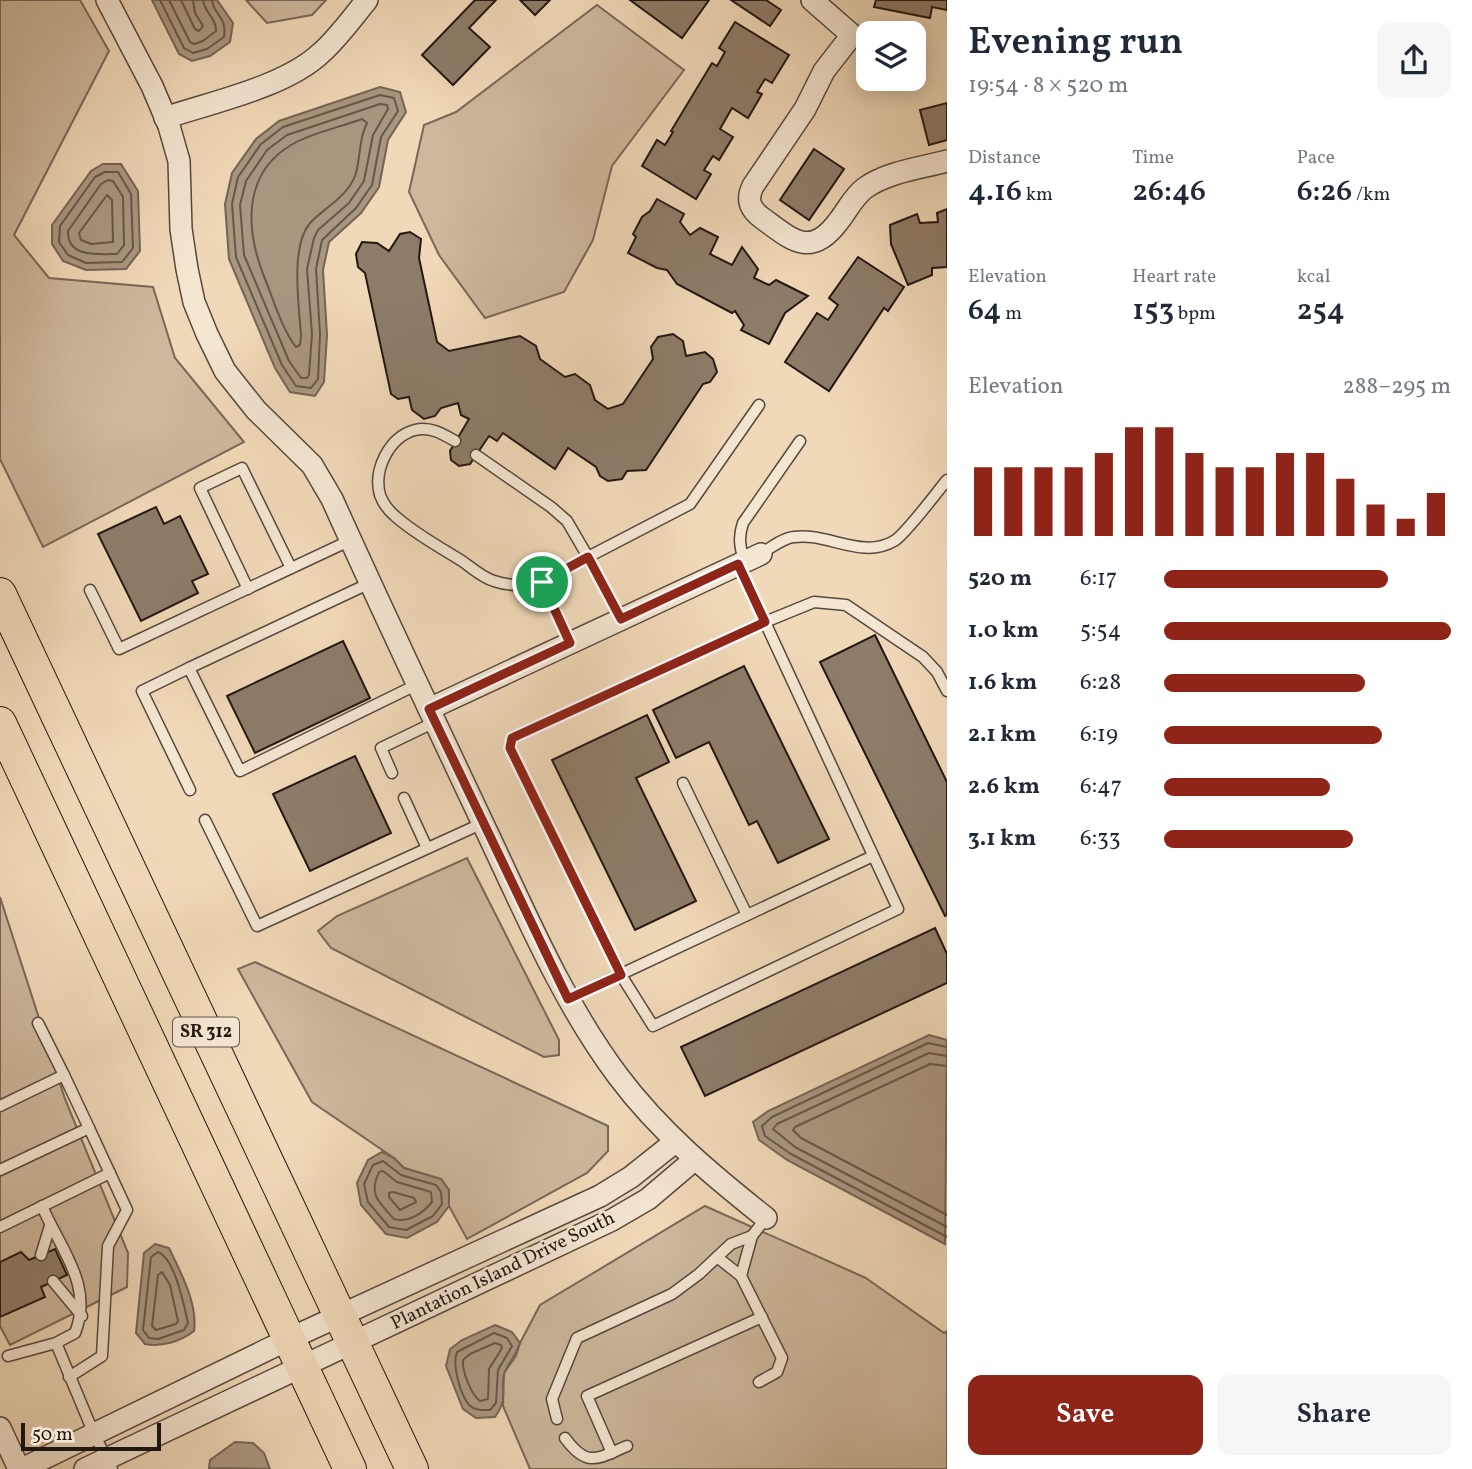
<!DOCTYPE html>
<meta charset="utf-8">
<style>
:root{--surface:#fff;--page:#f6f6f7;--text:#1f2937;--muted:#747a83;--accent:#8f2418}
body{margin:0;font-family:Vollkorn,serif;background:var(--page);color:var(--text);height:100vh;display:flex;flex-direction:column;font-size:26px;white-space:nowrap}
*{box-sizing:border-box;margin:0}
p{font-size:23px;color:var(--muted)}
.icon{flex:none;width:38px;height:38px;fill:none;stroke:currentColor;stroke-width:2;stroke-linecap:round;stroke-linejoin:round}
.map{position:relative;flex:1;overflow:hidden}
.sheet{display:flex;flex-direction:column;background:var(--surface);width:525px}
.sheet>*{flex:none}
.controls{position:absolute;left:856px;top:21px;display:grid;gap:14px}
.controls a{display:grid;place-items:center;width:70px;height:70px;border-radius:14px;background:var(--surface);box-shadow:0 4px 18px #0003;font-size:35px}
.scale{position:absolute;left:21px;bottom:18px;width:140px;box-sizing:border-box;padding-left:7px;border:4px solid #231712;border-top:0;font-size:19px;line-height:24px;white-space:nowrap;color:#231712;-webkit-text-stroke:5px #f5e6d2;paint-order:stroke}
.pin{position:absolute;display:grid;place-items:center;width:60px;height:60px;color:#fff;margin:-30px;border:4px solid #fff;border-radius:50%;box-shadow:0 2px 7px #0007}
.round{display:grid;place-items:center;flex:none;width:74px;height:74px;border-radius:14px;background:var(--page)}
.overview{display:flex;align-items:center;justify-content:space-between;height:119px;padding:0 21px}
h1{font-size:38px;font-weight:600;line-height:52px}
.metrics{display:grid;grid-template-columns:repeat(3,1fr);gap:10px;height:119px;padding:7px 21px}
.metrics div{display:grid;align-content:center}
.metrics b{font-size:30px;font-weight:600}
.metrics small{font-size:19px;font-weight:400}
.metrics p{font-size:19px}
.chart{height:196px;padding:14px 21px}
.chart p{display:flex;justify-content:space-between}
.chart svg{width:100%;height:126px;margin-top:7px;stroke:var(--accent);stroke-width:6}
.primary-button{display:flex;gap:14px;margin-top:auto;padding:14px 21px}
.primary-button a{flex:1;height:80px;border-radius:14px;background:var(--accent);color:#fff;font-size:28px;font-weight:600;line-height:80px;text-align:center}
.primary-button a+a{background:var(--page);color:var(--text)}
ul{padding:0 21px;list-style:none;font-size:23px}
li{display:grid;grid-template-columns:112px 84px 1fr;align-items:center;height:52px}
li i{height:18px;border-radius:9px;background:var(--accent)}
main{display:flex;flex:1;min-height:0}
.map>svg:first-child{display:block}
</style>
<main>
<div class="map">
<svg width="947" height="1469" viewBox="0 0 947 1469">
<rect width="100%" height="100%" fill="#f0d9b9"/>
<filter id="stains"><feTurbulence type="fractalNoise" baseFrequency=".00286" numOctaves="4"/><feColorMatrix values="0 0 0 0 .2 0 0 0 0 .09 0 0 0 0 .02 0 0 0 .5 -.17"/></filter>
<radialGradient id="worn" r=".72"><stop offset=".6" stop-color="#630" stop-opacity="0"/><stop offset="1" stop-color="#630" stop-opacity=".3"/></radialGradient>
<g fill="#cdb89d" stroke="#786858" stroke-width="2">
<path d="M0 0H80L109 51 14 235 49 278 153 287 175 358 244 442 43 547 0 459Z"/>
<path d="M246 0H326L312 15 267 23Z"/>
<path d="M597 5 684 70 612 166 593 240 564 292 485 318 439 255 409 192 424 125 456 112Z"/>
<path d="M467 858 559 1040V1055L544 1057 331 948 318 931 337 916Z"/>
<path d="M0 897 65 1099 128 1253 127 1287 10 1345 0 1326Z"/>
<path d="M255 962 608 1126V1151L587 1173 467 1239 449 1206V1190L441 1179 404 1168 394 1158 312 1102 238 969Z"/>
<path d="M705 1206 866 1278 944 1333 947 1331V1469H530L503 1406 504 1373 516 1356 520 1343 540 1305Z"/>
</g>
<g fill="#aa9780" stroke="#746454" stroke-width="2">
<path d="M152 0H217L233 23 230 42 210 56 192 61 179 54Z"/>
<path d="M380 87 400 92 406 112 388 140 379 187 361 213 329 242 323 270 327 335 324 382 315 396 290 392 275 368 229 259 225 204 232 173 256 139 279 121Z"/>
<path d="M103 164H121L138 191 140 251 126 269 86 270 63 261 52 244V225L91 171Z"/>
<path d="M929 1035 947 1040 945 1244 787 1160 759 1140 753 1122 768 1111Z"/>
<path d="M382 1152 394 1158 404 1168 441 1179 449 1190V1206L437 1222 407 1238 386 1234 361 1205 357 1183 368 1160Z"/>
<path d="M155 1244 169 1248C181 1273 198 1304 194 1331 180 1342 161 1347 145 1344L136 1333 144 1253Z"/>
<path d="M495 1325 512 1332 520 1343C516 1355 507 1365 504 1374 500 1392 509 1397 495 1417L476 1418 463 1409 446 1366 450 1349 462 1340Z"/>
<path d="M235 1442 253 1443 264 1453 270 1469 209 1468 210 1460Z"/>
</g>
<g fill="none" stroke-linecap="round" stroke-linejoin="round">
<g stroke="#665749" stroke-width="2">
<path d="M160 0 184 48 193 53 207 49 224 37C227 15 214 17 212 0"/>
<path d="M169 0 190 42 194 44 203 41 216 31C217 19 204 12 203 0"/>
<path d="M181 0 195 29 199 31 203 26 195 13 193 0"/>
<path d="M380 95 394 98 398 111 381 137 372 185 356 208 322 240 316 269 320 334 318 379 311 388 296 386 282 365 236 257 232 204 238 177 261 144 283 127Z"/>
<path d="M380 104 387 105 388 109 373 135 364 181 349 203 318 230 314 238 307 269 312 334 309 375 307 378H301L289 361 244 255 240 205 246 181 267 150 287 135Z"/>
<path d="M362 119 367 123C358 140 361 159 355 176 347 197 324 208 310 223 290 246 299 306 301 335L300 345 296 347C282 329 274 301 265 279 246 232 241 175 291 145 310 133 341 127 362 119Z"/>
<path d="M105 172H118L131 194 133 248 122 262 86 263 68 255 59 242 60 226 95 177Z"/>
<path d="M108 180 113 181 123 197 124 245 117 254C98 254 67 258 68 231L101 184Z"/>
<path d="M107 195 112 200 113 242 91 244 81 240 79 233Z"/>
<path d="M947 1047 928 1043 772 1117 762 1126 765 1136 791 1154 947 1237"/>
<path d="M947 1056 929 1053 777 1124 773 1129 795 1147 947 1227"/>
<path d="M947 1066 930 1064 795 1127 793 1130 801 1138 947 1215"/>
<path d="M383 1161 401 1175 436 1185 441 1192 442 1204 433 1216 406 1230 389 1227 368 1202 364 1184 373 1165Z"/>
<path d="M383 1171 397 1182 431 1192 432 1202C423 1213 409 1223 394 1219 379 1202 368 1195 379 1172Z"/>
<path d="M393 1192 414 1198 416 1202 400 1210 389 1197V1193Z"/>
<path d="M158 1252C175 1258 184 1306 188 1323L184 1330 158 1339 149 1338 143 1330 151 1257Z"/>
<path d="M162 1272 170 1285 178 1321 176 1324 156 1330 152 1326 158 1275Z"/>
<path d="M494 1333 507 1338 512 1346 498 1370 496 1403 490 1410C483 1410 475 1411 469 1405 460 1394 452 1365 457 1352Z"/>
<path d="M495 1343 501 1345 502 1348 489 1369 488 1399 480 1401C471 1394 462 1372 463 1360L470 1354Z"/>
</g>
</g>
<g fill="#8e7c69" stroke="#231712" stroke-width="2">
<path d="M475 0H496L469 28 490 47 453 85 422 55Z"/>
<path d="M520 0H550L535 15Z"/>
<path d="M630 0H709L682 38Z"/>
<path d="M731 0H766L781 10 770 26Z"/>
<path d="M876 0H947V10L932 7 930 18 874 7Z"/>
<path d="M735 22 789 55 772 83 765 79 757 92 762 94 748 118 732 108 720 129 733 137 719 160 713 156 704 170 711 174 696 199 642 166 657 140 665 145 673 132 671 131 712 63 717 66 725 52 719 48Z"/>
<path d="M947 103V140L929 145 920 110Z"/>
<path d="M814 149 844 169 809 220 780 200Z"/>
<path d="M657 199 684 214 680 222 690 235 700 228 718 237 710 254 732 265 742 247 758 269 754 278 769 285 776 280 808 296 785 313 769 344 741 330 744 325 735 311 732 313 677 284 667 270 657 268 628 253 636 237 633 234 642 217 650 211Z"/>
<path d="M947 209V267L932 268V275L908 285 891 244 890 225 917 214 920 223 938 222 937 213Z"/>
<path d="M410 232 421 239 419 258 437 342 449 351 520 336 536 346 540 359 565 377 575 374 590 385 595 400 608 409 623 404 653 359 651 347 658 337 673 334 683 341 686 356 705 352 713 359 717 372 710 382 703 384 646 470 627 471 622 479 608 481 600 476 596 467 568 448 555 469 503 433 497 441 489 436 470 464 459 466 451 460 450 451 469 419 461 415 458 403 441 408 435 416 424 419 412 410 409 397 398 399 391 394 365 273 358 267 356 254 362 242 377 243 389 251 400 234Z"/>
<path d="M858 257 904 287 888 311 884 308 829 391 785 362 817 313 828 320 838 305 829 298Z"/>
<path d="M156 507 164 524 180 516 208 574 192 581 198 593 141 621 98 534Z"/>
<path d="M875 635 947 782V915L945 916 820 662Z"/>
<path d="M343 641 370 698 255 753 227 696Z"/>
<path d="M744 666 829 839 778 863 757 821 749 825 709 742 676 758 653 710Z"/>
<path d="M647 715 669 762 636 778 696 901 635 930 552 760Z"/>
<path d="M355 756 391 833 310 871 273 794Z"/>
<path d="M935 928 947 954V983L705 1096 681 1047Z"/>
<path d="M55 1249 67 1275 41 1287 45 1297 0 1317V1262L21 1252 29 1260Z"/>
</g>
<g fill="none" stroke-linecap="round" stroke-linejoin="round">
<defs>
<g id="lane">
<path d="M455 441C443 434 430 426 415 430 389 437 373 470 380 495 383 503 389 511 395 516 415 534 440 547 462 561 472 568 483 578 494 581 509 586 527 586 542 582"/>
<path d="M476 455 551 507 567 521 588 557 690 504 759 405"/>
<path d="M761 554C770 548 783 538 794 537 827 532 862 560 894 541 905 535 937 492 947 480"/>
<path d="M744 561C740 547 738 537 743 523L800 441"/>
<path d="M738 564C791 679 845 794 898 909L653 1026 621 975 510 748 512 738 765 622 814 602 846 605 923 657 937 672 947 691"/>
<path d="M248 589 200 488 242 468 291 568"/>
<path d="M90 590 119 649 351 540"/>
<path d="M570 643 542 582 588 557 621 619"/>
<path d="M189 668 370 583"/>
<path d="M392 773 381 748 435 722"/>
<path d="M683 783 747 915"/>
<path d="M190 790 142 691 189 668 240 771 418 684"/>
<path d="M404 798 427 848"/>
<path d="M205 820 257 926 483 823"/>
<path d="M568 999 873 856"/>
<path d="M38 1023 64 1075"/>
<path d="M0 1106 64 1075 89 1128 0 1170"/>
<path d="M0 1227 110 1173"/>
<path d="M41 1255 50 1226"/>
<path d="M717 1257 741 1276 782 1358 777 1372 759 1382"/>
<path d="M741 1276 752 1236 766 1218"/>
<path d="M53 1281 82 1316"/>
<path d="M56 1343 94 1434 112 1469"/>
<path d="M8 1356 56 1343 75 1333C94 1285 60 1249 42 1206"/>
<path d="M69 1377 102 1356 108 1246 127 1210 89 1128"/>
<path d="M557 1419 552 1399 577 1338 672 1294 699 1274 731 1244 752 1236"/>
<path d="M565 1438C587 1468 597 1459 627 1446"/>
<path d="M612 1453 587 1396 762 1317"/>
</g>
<g id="street">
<path d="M107 0 152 86 169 126 179 161 181 229 187 269 194 302 207 334 225 371 256 410 312 465 332 499C382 610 434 720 486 830 526 914 562 1001 618 1076 660 1132 712 1175 766 1218"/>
<path d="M812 0 852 35 824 71 805 109 753 186C746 200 750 209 762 218 791 239 810 259 838 222 847 211 853 197 865 188 887 172 921 168 947 161"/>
<path d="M165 118C212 102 285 87 321 53 338 38 352 18 367 0"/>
<path d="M429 709 761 554"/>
<path d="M0 1428 19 1469"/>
<path d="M22 1469 289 1339 600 1196 631 1177 675 1142"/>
<path d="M85 1469 612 1220 648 1199 694 1160"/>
</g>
<g id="primary">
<path d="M0 594 412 1469"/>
<path d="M0 723 350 1469"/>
</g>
</defs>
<use href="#lane" stroke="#56483c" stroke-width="13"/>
<use href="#street" stroke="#56483c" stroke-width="24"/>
<use href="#primary" stroke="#231712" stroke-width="34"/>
<use href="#lane" stroke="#f5e6d2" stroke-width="10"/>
<use href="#street" stroke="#f5e6d2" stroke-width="21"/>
<use href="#primary" stroke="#f0d9b9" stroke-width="32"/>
</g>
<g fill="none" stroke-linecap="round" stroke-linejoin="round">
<defs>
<path id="route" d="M588 557 621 619 738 564 765 622 512 738 510 748 621 975 568 999 429 709 570 643 542 582Z"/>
</defs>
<use href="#route" stroke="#fff" stroke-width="14"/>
<use href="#route" stroke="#8f2418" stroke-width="9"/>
</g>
<g text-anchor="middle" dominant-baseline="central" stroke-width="5" stroke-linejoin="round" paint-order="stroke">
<rect fill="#f5e6d2" stroke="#62554c" stroke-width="2" x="173" y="1017.5" width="66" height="29" rx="5"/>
<g font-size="18" font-weight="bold" fill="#231712">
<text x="206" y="1032">SR 312</text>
</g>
<g font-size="19" fill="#231712" stroke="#f5e6d2">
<text transform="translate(503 1271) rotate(-26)">Plantation Island Drive South</text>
</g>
</g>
<rect width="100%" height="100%" filter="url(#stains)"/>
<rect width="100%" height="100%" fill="url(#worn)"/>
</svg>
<div class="controls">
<a><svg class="icon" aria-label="layers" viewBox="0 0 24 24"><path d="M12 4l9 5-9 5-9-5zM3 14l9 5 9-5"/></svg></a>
</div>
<div class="scale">50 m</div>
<div class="pin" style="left:542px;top:582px;background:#1e9e55"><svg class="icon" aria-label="arrive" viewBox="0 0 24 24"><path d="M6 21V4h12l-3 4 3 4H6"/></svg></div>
</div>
<section class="sheet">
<div class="overview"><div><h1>Evening run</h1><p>19:54 · 8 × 520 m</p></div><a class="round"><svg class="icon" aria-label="share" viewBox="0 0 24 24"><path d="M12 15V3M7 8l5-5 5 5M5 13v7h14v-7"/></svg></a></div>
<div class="metrics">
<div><p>Distance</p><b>4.16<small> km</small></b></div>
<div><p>Time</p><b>26:46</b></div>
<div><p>Pace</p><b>6:26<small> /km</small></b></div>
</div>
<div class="metrics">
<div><p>Elevation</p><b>64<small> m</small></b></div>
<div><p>Heart rate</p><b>153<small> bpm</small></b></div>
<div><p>kcal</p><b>254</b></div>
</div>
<div class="chart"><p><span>Elevation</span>288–295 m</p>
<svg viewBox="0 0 160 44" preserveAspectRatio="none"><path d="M5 44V20M15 44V20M25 44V20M35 44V20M45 44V15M55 44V6M65 44V6M75 44V15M85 44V20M95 44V20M105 44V15M115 44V15M125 44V24M135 44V33M145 44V38M155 44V29"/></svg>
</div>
<ul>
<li><b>520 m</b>6:17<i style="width:78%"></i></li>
<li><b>1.0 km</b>5:54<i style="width:100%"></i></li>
<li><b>1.6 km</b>6:28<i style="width:70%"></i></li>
<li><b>2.1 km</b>6:19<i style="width:76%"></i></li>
<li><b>2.6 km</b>6:47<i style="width:58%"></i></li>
<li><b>3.1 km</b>6:33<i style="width:66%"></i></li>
</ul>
<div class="primary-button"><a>Save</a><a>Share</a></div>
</section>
</main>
